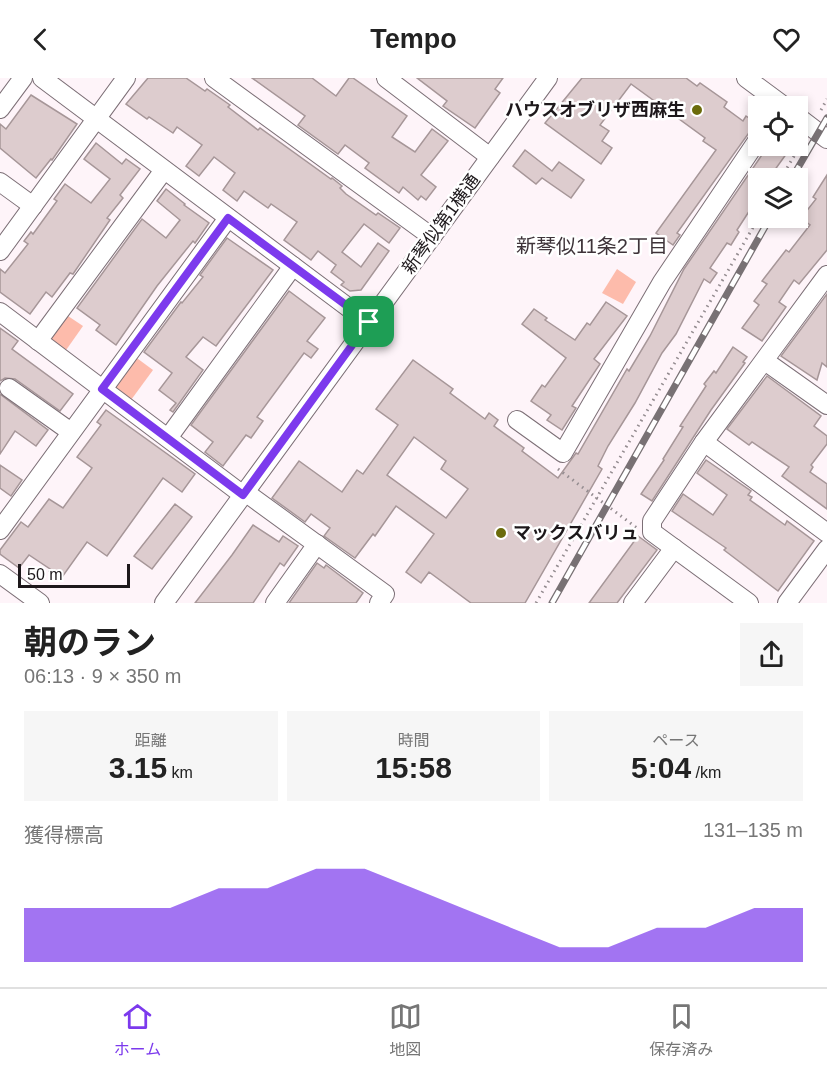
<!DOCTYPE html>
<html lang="ja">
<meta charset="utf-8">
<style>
:root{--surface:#fff;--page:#f6f6f6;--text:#222;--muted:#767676;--line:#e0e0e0;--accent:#7c3aed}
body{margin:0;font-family:Helvetica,"Noto Sans JP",sans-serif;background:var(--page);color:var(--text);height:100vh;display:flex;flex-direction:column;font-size:22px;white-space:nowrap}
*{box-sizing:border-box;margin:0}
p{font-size:20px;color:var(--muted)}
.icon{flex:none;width:33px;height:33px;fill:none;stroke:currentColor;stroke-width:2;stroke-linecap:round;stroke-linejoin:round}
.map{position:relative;height:525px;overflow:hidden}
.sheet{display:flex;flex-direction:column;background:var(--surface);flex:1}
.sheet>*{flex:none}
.fabs{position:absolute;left:748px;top:18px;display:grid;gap:12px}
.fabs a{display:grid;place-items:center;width:60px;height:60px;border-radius:0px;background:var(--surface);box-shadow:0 3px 9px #0003;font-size:30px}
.scale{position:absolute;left:18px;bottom:15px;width:112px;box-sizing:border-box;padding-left:6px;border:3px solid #1d181b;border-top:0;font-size:16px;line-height:21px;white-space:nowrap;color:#1d181b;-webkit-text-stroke:4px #fff;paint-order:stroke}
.pin{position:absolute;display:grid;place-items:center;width:51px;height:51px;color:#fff;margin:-26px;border-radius:12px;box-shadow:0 3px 9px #0006}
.round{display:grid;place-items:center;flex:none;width:63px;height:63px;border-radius:0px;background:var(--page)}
.overview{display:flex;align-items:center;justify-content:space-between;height:102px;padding:0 24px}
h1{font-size:33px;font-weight:700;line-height:45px}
.metrics{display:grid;grid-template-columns:repeat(3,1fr);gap:9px;height:102px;padding:6px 24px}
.metrics div{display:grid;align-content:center;border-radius:0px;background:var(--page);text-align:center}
.metrics b{font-size:30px;font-weight:700}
.metrics small{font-size:16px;font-weight:400}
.metrics p{font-size:16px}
.chart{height:168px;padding:12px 24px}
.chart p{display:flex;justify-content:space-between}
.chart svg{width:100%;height:108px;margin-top:6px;fill:var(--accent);opacity:.7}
header{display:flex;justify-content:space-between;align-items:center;height:78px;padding:0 24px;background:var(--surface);font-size:27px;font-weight:700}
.menu{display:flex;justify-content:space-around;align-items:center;height:84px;border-top:2px solid var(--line);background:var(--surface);font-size:16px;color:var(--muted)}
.menu a{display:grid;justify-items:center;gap:3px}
.menu .on{color:var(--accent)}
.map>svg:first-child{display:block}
</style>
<header><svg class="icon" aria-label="back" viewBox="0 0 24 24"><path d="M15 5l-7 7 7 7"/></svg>Tempo<svg class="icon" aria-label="heart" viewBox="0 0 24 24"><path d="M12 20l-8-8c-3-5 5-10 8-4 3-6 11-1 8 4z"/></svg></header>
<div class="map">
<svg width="827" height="525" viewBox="0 0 827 525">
<rect width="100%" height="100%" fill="#fef4f9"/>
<g fill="#fdbbab">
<path d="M617 191 636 204 623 226 602 215Z"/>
<path d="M65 236 83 248 64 275 45 262Z"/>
<path d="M134 278 153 292 131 322 112 310Z"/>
</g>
<g fill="#ddccce" stroke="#a69698" stroke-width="1.5" fill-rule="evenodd">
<path d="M148 0H186L205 13 207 11 230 27 228 29 258 52 260 50 331 101 332 100 342 108 340 110 346 116 376 137 378 135 400 150 389 165 364 146 342 174 361 189 378 165 389 173 361 212 350 213 341 207 344 204 331 194 336 187 318 173 311 182 284 162 297 144 271 126 268 130 244 113 237 123 223 112 235 95 214 79 199 98 186 88 202 67 177 49 173 55 149 39 147 41 126 26Z"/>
<path d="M252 0H312L336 18 349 0H353L407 38 392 59 415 74 432 51 448 63 421 97 436 109 426 122 421 118 418 122 403 109 399 115 365 90 369 85 345 67 338 76 298 47 305 38Z"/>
<path d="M417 0H503L495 11 500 15 475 50 443 28 447 23Z"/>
<path d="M582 0H686L697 8 700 5 727 24 724 29 743 43 746 38 756 45 677 155 680 157 673 167 656 155 716 72 703 63 705 60 631 6 600 47 609 53 602 63 612 70 601 86 545 45Z"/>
<path d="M31 17 77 46 52 82 51 81 36 100 0 70V46L6 51Z"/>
<path d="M96 65 122 86 126 81 140 91 120 117 123 120 107 140 110 142 73 196 70 195 52 219 46 214 30 236 0 214V191L5 195 28 166 24 163 31 154 33 156 57 123 54 121 65 106 91 125 110 101 84 81Z"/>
<path d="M768 68H792L769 100H759V118L737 152 739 154 731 167 727 165 710 190 717 195 710 205 704 201 676 256 662 275 635 325 608 368 598 388 602 391 525 525H471L429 494 421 505 406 494 434 456 396 428 375 458 373 456 355 480 324 458 330 450 311 436 305 444 272 420 299 383 342 414 357 392 363 396 398 347 376 331 413 282 453 311 450 315 485 341 489 335 498 342 494 348 524 370 522 373 558 400 576 375 578 376 627 291 629 293 650 258 684 191ZM414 359 446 383 441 391 468 411 446 440 387 397Z"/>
<path d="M525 72 552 93 559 84 584 102 571 120 542 100 536 106 513 88Z"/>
<path d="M827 97V172L799 206 794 202 779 224 786 229 762 263 742 250 759 227 754 223 767 206 762 203 786 172 789 174 810 147 801 140 816 121 813 119Z"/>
<path d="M166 111 185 126 184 127 209 145 195 165 193 163 157 208 116 267 96 252 100 247 77 230 142 141 166 160 180 142 157 123Z"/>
<path d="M227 160 273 192 216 268 203 259 186 279 203 292 173 334 170 332 176 325 159 312 172 295 144 274 181 224 182 225 203 199 200 197Z"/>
<path d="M289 213 325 240 307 263 318 271 311 280 304 275 257 339 263 343 251 360 246 357 223 388 205 374 213 364 191 347Z"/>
<path d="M827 216V289L822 285 817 302 781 278Z"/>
<path d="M606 224 627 238 594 281 600 286 572 328 576 330 562 352 547 342 551 337 531 323 542 307 545 309 566 280 522 246 534 231 547 240 545 242 575 262 587 245 590 247Z"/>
<path d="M0 250 18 263 12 271 73 316 60 333 15 301 5 300 0 303Z"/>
<path d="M733 269 747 279 743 284 745 285 711 332 652 423 641 416 664 382 663 381 683 349 680 348 706 308 704 306 714 293 716 295Z"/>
<path d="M767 298 821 338 814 348 827 358V366L811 387 813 389 810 394 827 406V431L782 398 789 389 752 364 749 367 727 351Z"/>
<path d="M0 316 48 352 36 368 15 353 0 376Z"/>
<path d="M106 332 195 396 182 414 163 400 107 478 87 464 60 502 49 493 50 491 29 477 19 490 0 476V472L21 444 28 449 49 421 63 430 92 390 77 379 101 347 97 344Z"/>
<path d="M706 382 751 413 748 417 752 419 750 422 785 447 787 443 814 463 778 513 724 472 726 470 672 433 683 416 713 437 727 417 697 395Z"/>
<path d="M0 387 22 402 11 418 0 410Z"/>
<path d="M175 426 192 439 152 491 134 478Z"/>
<path d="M253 447 279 464 283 458 298 468 284 488 280 485 253 525H195L232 477Z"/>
<path d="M638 458 657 472 617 525H589Z"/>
<path d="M317 485 324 490 326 487 363 515 356 525H289Z"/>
</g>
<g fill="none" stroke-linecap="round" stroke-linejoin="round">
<defs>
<g id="minor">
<path d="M42 0 369 245"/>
<path d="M214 0 432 159"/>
<path d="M386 0 490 79"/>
<path d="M746 0 784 28"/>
<path d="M0 31 23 0"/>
<path d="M798 39 827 61"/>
<path d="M0 104 33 128"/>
<path d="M0 173 126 0"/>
<path d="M0 234 243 417"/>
<path d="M38 263 164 92"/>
<path d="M765 283 827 327"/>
<path d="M9 310 71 354"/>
<path d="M517 342 563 375 662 204 759 60"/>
<path d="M168 360 293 188"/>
<path d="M704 364 827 455"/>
<path d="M245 414 385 516 379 525"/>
<path d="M0 452 228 140"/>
<path d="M0 496 40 525"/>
<path d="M164 525 548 0"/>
<path d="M275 525 317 466"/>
<path d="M633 525 674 470"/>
<path d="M749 525 652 454V443L704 364 827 197"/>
<path d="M787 525 827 471"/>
</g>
</defs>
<use href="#minor" stroke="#7c6f76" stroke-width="20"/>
<g stroke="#948c90" stroke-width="3" stroke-dasharray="1.5 4.5" stroke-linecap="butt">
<path d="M821 32 827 21"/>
<path d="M781 100 803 63"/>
<path d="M558 391 637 450"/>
<path d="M536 525 759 139"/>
</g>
<use href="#minor" stroke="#fff" stroke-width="18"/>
<defs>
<g id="rail">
<path d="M792 100 827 40"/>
<path d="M552 525 770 140"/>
</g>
</defs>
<use href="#rail" stroke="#787174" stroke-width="7"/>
<use href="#rail" stroke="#fff" stroke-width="4.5" stroke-dasharray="14" stroke-linecap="butt"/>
</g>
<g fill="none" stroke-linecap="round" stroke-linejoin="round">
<defs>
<path id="route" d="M228 140 369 244 243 417 102 311Z"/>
</defs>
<use href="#route" stroke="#fff" stroke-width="12"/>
<use href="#route" stroke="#7c3aed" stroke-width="8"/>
</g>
<g fill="#6b6b0b" stroke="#fff" stroke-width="2">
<circle cx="697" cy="32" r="6"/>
<circle cx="501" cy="455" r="6"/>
</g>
<g text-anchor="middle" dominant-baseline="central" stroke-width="5" stroke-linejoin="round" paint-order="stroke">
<g font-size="18" font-weight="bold" fill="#1d181b" stroke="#fff" text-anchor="end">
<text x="685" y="32">ハウスオブリザ西麻生</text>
<text x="513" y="455" text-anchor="start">マックスバリュ</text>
</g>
<g font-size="18" fill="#1d181b" stroke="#fff">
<text transform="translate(441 146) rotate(-54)">新琴似第1横通</text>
</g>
<g font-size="20" fill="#3e3339" stroke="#fff">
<text x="592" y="168">新琴似11条2丁目</text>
</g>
</g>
</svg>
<div class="fabs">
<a><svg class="icon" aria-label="locate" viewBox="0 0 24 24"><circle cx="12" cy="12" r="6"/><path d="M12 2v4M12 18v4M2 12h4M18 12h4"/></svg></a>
<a><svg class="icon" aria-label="layers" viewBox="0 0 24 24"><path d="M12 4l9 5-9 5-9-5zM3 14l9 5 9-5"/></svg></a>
</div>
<div class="scale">50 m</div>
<div class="pin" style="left:369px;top:244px;background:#1e9e55"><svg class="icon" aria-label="arrive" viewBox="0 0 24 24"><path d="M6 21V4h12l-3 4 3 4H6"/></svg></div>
</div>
<section class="sheet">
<div class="overview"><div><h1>朝のラン</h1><p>06:13 · 9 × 350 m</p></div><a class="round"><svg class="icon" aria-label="share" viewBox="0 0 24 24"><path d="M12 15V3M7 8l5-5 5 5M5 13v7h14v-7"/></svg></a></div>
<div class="metrics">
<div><p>距離</p><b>3.15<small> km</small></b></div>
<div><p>時間</p><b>15:58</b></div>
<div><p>ペース</p><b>5:04<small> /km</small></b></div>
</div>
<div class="chart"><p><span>獲得標高</span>131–135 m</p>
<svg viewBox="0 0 160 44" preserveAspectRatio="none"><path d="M0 44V22L10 22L20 22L30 22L40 14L50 14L60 6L70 6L80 14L90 22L100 30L110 38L120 38L130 30L140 30L150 22L160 22V44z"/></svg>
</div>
</section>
<nav class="menu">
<a class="on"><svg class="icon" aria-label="home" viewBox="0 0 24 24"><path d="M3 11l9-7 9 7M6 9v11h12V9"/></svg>ホーム</a>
<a><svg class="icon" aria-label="map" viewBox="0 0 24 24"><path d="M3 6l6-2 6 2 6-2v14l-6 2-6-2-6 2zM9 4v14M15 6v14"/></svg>地図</a>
<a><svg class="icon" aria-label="saved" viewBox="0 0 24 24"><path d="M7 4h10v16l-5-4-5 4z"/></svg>保存済み</a>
</nav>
